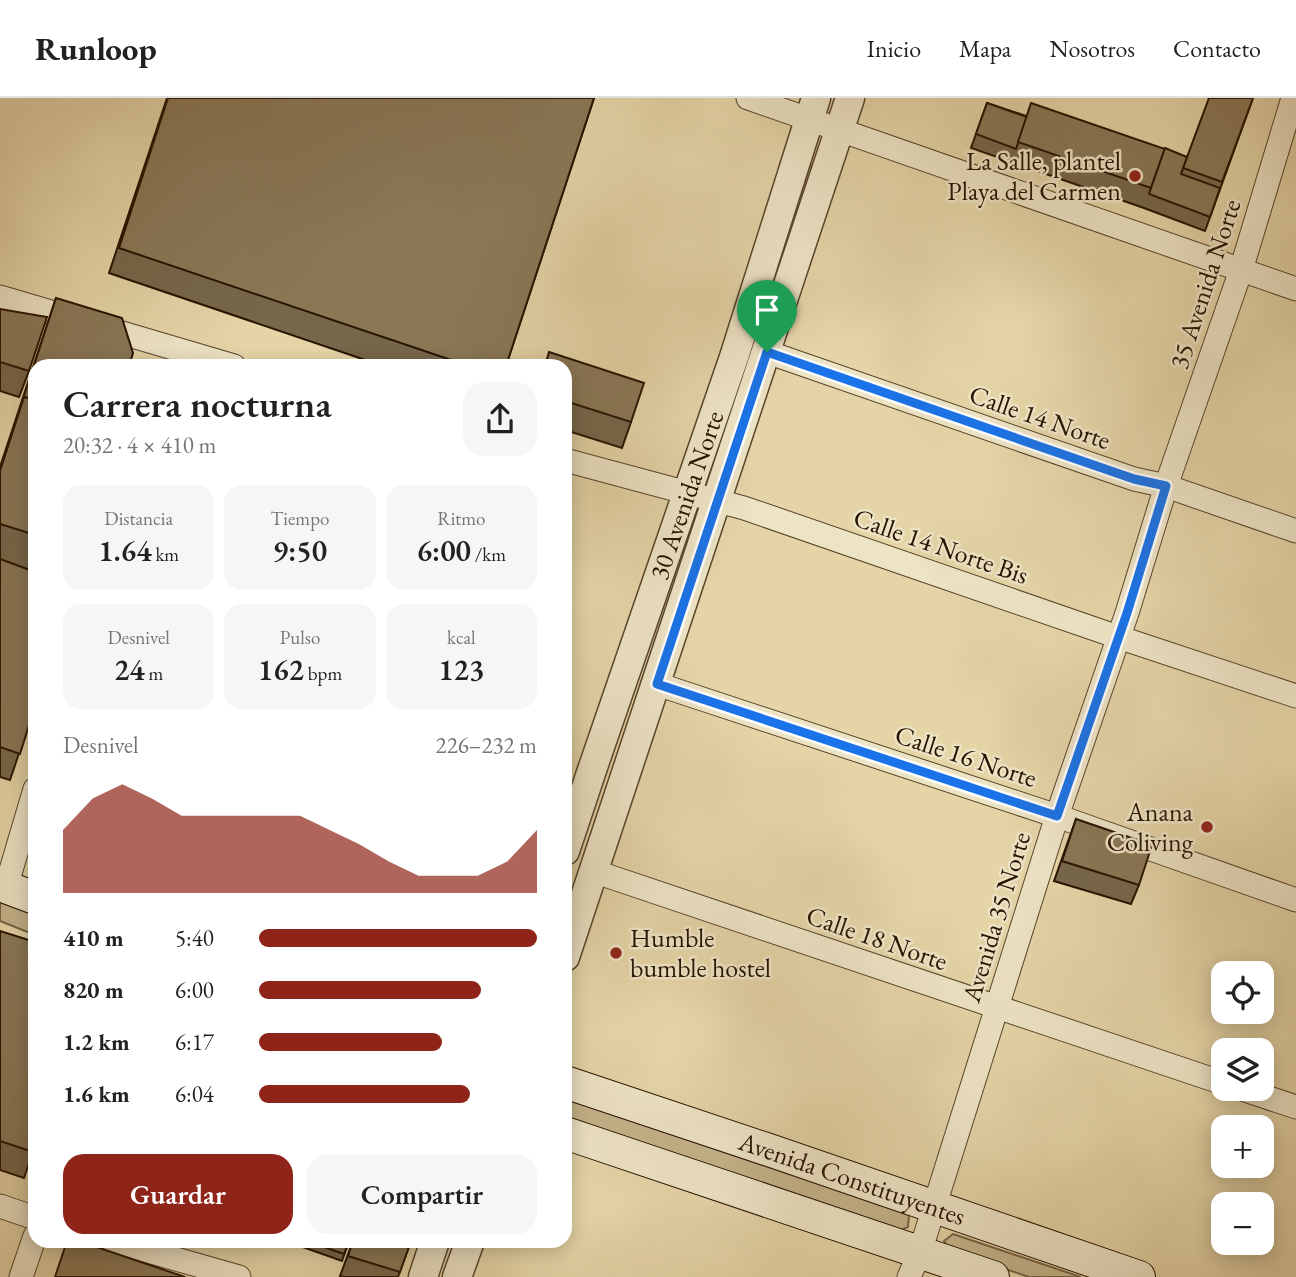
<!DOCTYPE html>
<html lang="es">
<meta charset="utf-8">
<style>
:root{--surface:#fff;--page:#f6f6f6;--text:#222;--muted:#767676;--line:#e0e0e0;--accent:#8f2418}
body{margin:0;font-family:"EB Garamond",serif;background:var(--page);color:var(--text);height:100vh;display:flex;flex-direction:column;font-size:26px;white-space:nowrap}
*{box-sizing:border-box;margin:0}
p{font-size:23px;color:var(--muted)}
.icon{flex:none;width:38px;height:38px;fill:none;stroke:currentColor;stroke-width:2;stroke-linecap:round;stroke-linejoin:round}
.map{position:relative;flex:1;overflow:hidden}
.panel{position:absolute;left:28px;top:261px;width:544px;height:889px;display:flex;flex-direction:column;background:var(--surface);border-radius:21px;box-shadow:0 4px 18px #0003}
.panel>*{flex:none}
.fabs{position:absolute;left:1211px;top:863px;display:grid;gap:14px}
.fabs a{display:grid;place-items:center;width:63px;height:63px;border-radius:14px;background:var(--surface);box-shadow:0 4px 18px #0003;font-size:35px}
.pin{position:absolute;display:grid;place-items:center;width:60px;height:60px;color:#fff;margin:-72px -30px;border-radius:50% 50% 50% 0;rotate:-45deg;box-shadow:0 0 7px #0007}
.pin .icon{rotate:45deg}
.round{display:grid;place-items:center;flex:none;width:74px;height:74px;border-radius:21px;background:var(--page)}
.head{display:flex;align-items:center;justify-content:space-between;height:119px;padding:0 35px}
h1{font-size:38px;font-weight:600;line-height:52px}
.figures{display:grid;grid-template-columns:repeat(3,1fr);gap:10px;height:119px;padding:7px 35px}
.figures div{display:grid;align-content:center;border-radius:18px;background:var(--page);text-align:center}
.figures b{font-size:30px;font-weight:600}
.figures small{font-size:19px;font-weight:400}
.figures p{font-size:19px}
.chart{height:196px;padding:14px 35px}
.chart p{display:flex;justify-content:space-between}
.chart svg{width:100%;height:126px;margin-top:7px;fill:var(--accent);opacity:.7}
.primary-button{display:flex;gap:14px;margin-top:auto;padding:14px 35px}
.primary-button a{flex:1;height:80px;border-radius:21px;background:var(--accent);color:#fff;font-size:28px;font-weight:600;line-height:80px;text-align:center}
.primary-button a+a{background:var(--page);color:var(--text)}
ul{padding:0 35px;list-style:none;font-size:23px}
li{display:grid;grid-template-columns:112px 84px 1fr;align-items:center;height:52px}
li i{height:18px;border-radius:9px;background:var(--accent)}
header{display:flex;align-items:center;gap:42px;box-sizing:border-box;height:98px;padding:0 35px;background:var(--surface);border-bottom:2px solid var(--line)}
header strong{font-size:33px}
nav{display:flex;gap:38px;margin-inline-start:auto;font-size:24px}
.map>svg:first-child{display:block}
</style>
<header>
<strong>Runloop</strong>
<nav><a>Inicio</a><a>Mapa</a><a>Nosotros</a><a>Contacto</a></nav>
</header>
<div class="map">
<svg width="1296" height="1179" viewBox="0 0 1296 1179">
<rect width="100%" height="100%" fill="#e4d4a6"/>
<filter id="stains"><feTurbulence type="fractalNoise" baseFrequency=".00286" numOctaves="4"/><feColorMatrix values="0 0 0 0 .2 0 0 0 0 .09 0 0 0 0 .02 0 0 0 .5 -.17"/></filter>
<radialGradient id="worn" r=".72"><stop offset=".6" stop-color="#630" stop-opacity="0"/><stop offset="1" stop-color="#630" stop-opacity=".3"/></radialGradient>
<g fill="#c4b38a" stroke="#766345" stroke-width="2">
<path d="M816 65 716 365 714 357 809 69Z"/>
<path d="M0 803 35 817V837L0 823Z"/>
<path d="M565 1000 909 1117 908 1129 899 1133 565 1018Z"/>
<path d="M953 1136 1081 1179H1029L950 1152 944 1143Z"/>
</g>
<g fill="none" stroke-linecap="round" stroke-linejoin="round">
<defs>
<g id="minor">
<path d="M748 0 1296 191"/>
<path d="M0 199 234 268"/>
<path d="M767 254 1134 381 1166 388 1296 433"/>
<path d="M565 362 744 410 1118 539 1296 598"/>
<path d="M657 586 1057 718 1296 802"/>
<path d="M593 773 1223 985"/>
<path d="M6 789 35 691"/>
<path d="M1239 990 1296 1009"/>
<path d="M0 1108 35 1120"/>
<path d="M113 1143 239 1179"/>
<path d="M21 1179 35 1138"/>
<path d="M909 1179 920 1154 1057 718 1127 515 1166 388 1241 172 1293 0"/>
</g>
<g id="tertiary">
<path id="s1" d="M565 753 592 672 734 259 816 0"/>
<path d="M565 859 850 0"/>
<path d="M423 1179 435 1143"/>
<path d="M457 1179 470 1143"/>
</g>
<g id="secondary">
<path d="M0 787 35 800"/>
<path id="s2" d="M565 984 766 1051 1139 1179"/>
<path d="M565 1035 993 1179"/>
</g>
</defs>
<use href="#minor" stroke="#56432a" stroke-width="25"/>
<use href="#tertiary" stroke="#56432a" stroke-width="31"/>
<use href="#secondary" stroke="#271300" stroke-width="34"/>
<use href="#minor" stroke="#ede3c5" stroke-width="23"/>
<use href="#tertiary" stroke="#ede3c5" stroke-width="28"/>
<use href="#secondary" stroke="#ede3c5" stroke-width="32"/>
</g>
<g fill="#76664a" stroke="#271300" stroke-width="2">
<path d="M167 0H594L506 268H383L109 175Z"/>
<path d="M1253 0 1205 133 1144 110 971 50 987 5 1026 18 1187 59Z"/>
<path d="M56 200 35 268V608L10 682 0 679V369Z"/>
<path d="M0 211 29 273 19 299 0 293Z"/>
<path d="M565 268 631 324 622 350 565 332Z"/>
<path d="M1076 721 1139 787 1131 806 1054 783Z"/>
<path d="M0 833 35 1048 24 1080 0 1072Z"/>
<path d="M286 1143H349L342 1163Z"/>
<path d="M353 1143H411L398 1179H344L340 1178Z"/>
</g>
<g fill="#897756" stroke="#271300" stroke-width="2">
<path d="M168 0H594L506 268H469L119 150Z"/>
<path d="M1209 0H1253L1222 84 1183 70Z"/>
<path d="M987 5 1027 19 1016 51 976 36Z"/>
<path d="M1031 5 1165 51 1151 90 1018 44Z"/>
<path d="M1165 50 1187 59 1181 76 1220 90 1210 119 1149 96Z"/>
<path d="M56 200 122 220 133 255 129 268H35V302L24 299 20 310Z"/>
<path d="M0 211 47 219 29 273 0 264Z"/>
<path d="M549 254 644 285 631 324 565 303V268H545Z"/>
<path d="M24 299 35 302V437L0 426V373Z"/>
<path d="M0 461 35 474V608L20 656 0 649Z"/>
<path d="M1076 721 1152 747 1139 787 1062 763Z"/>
<path d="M0 833 35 844V1048L33 1054 0 1043Z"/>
<path d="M67 1143H79L185 1179H55Z"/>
<path d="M307 1143H349L344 1156Z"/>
<path d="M353 1143H411L400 1174 348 1158Z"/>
</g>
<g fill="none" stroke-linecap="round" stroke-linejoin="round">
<defs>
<path id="route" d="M767 254 1134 381 1166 388 1127 515 1057 718 657 586Z"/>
</defs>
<use href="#route" stroke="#fff" stroke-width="14"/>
<use href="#route" stroke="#1a73e8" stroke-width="9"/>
</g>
<g fill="#8f2418" stroke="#ede3c5" stroke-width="2.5">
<circle cx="1135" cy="78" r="7"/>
<circle cx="1207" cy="729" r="7"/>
<circle cx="616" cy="855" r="7"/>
</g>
<g text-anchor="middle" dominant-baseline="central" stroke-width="5" stroke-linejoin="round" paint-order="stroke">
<g font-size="26" fill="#271300" stroke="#ede3c5" text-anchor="end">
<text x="1121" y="63">La Salle, plantel<tspan x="1121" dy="30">Playa del Carmen</tspan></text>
<text x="1193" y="714">Anana<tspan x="1193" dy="30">Coliving</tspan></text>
<text x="630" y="840" text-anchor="start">Humble<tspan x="630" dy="30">bumble hostel</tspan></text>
</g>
<g font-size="26" fill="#271300" stroke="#ede3c5">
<text transform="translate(1205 186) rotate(-72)">35 Avenida Norte</text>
<text transform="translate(1040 319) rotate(19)">Calle 14 Norte</text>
<text stroke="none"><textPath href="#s1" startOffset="376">30 Avenida Norte</textPath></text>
<text transform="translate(941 448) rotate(19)">Calle 14 Norte Bis</text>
<text transform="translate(966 658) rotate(18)">Calle 16 Norte</text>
<text transform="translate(996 819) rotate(-73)">Avenida 35 Norte</text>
<text transform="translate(877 840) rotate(19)">Calle 18 Norte</text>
<text stroke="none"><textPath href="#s2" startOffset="303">Avenida Constituyentes</textPath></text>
</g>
</g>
<rect width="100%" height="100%" filter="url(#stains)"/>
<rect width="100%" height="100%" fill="url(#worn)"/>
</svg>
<div class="fabs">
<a><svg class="icon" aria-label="locate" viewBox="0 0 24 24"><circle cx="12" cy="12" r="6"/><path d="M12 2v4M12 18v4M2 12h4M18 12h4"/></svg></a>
<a><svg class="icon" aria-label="layers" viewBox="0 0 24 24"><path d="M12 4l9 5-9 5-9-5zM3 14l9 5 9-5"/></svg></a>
<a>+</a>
<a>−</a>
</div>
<div class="pin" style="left:767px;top:254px;background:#1e9e55"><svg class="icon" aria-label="arrive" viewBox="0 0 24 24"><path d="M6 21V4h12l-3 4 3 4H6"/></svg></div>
<section class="panel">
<div class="head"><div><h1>Carrera nocturna</h1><p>20:32 · 4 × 410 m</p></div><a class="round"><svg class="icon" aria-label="share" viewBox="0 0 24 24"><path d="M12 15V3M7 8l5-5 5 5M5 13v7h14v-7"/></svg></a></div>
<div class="figures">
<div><p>Distancia</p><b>1.64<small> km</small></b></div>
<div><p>Tiempo</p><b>9:50</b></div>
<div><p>Ritmo</p><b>6:00<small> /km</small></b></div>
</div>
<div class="figures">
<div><p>Desnivel</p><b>24<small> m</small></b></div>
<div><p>Pulso</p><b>162<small> bpm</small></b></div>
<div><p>kcal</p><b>123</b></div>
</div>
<div class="chart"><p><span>Desnivel</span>226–232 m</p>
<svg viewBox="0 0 160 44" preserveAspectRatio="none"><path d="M0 44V22L10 11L20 6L30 11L40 17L50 17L60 17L70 17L80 17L90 22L100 27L110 33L120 38L130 38L140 38L150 33L160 22V44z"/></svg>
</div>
<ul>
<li><b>410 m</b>5:40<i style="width:100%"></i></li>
<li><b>820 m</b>6:00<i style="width:80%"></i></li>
<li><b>1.2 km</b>6:17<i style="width:66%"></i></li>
<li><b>1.6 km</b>6:04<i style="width:76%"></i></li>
</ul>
<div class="primary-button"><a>Guardar</a><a>Compartir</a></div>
</section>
</div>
